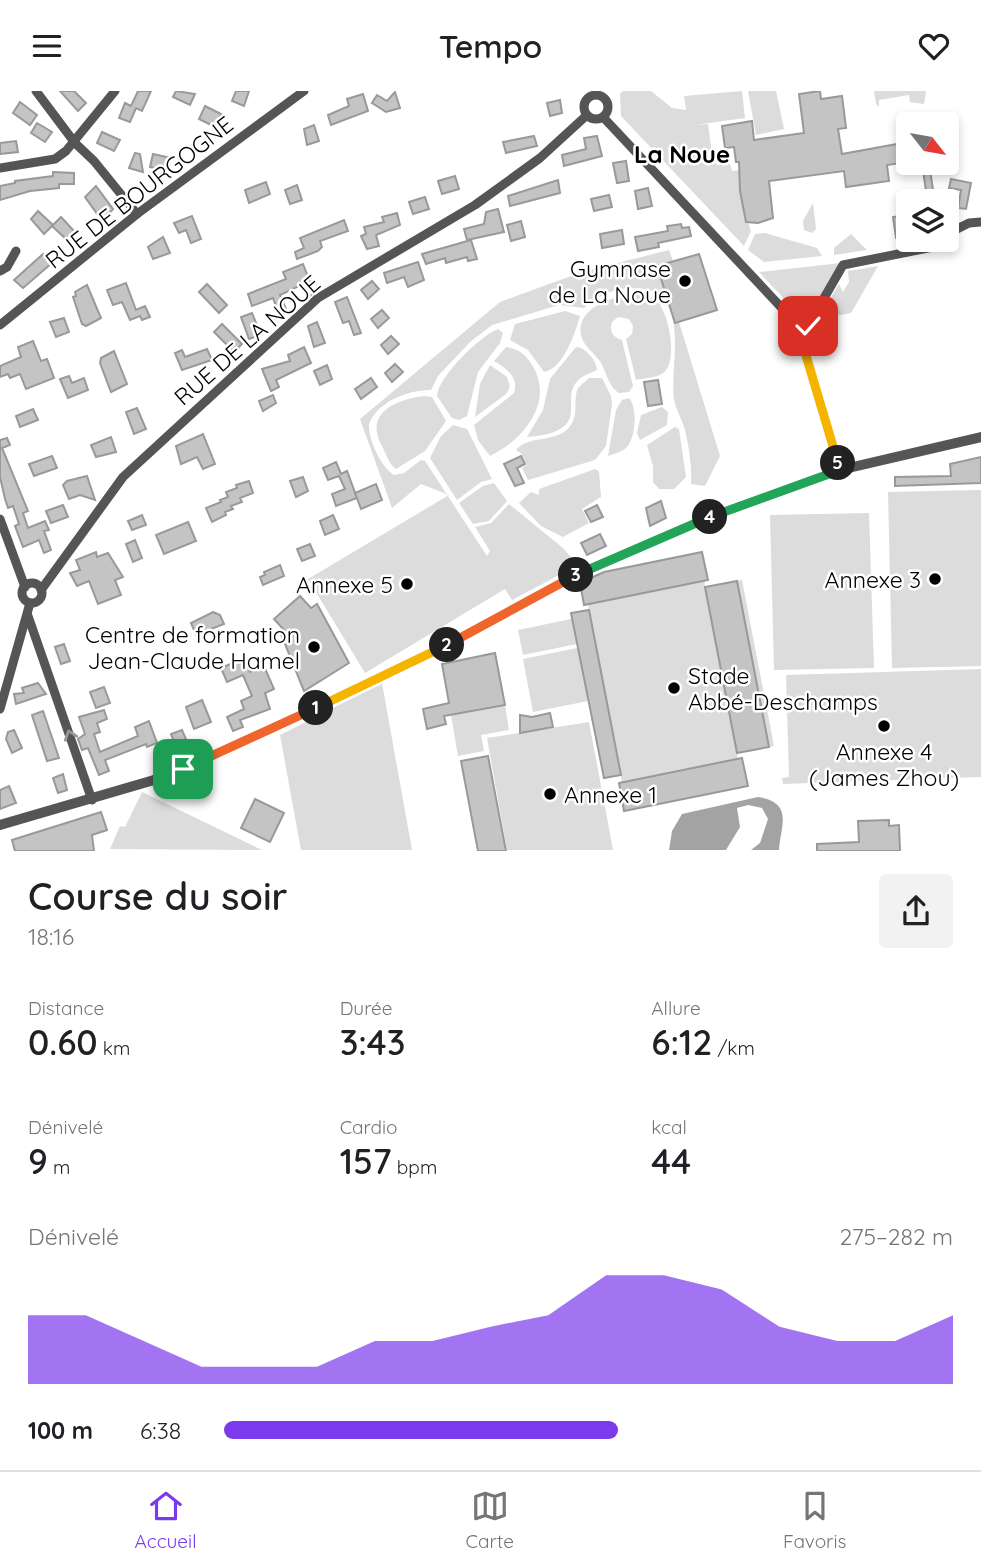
<!DOCTYPE html>
<html lang="fr">
<meta charset="utf-8">
<style>
:root{--surface:#fff;--page:#f2f2f2;--text:#202124;--muted:#757577;--line:#e0e0e0;--accent:#7c3aed}
body{margin:0;font-family:Quicksand,sans-serif;background:var(--page);color:var(--text);height:100vh;display:flex;flex-direction:column;font-size:26px;white-space:nowrap}
*{box-sizing:border-box;margin:0}
p{font-size:23px;color:var(--muted)}
.icon{flex:none;width:38px;height:38px;fill:none;stroke:currentColor;stroke-width:2;stroke-linecap:round;stroke-linejoin:round}
.map{position:relative;height:760px;overflow:hidden}
.side{display:flex;flex-direction:column;background:var(--surface);flex:1}
.side>*{flex:none}
.needle{width:46px;rotate:121deg}
.tools{position:absolute;left:896px;top:21px;display:grid;gap:14px}
.tools a{display:grid;place-items:center;width:63px;height:63px;border-radius:7px;background:var(--surface);box-shadow:0 4px 10px #0003;font-size:35px}
.pin{position:absolute;display:grid;place-items:center;width:60px;height:60px;color:#fff;margin:-30px;border-radius:14px;box-shadow:0 4px 10px #0006}
.km{position:absolute;width:35px;height:35px;margin:-18px;border-radius:50%;background:#222;color:#fff;font-size:19px;line-height:35px;text-align:center}
.round{display:grid;place-items:center;flex:none;width:74px;height:74px;border-radius:7px;background:var(--page)}
.summary{display:flex;align-items:center;justify-content:space-between;height:119px;padding:0 28px}
h1{font-size:38px;font-weight:600;line-height:52px}
.metrics{display:grid;grid-template-columns:repeat(3,1fr);gap:10px;height:119px;padding:7px 28px}
.metrics div{display:grid;align-content:center}
.metrics b{font-size:35px;font-weight:600}
.metrics small{font-size:19px;font-weight:400}
.metrics p{font-size:19px}
.chart{height:196px;padding:14px 28px}
.chart p{display:flex;justify-content:space-between}
.chart svg{width:100%;height:126px;margin-top:7px;fill:var(--accent);opacity:.7}
ul{padding:0 28px;list-style:none;font-size:23px}
li{display:grid;grid-template-columns:112px 84px 1fr;align-items:center;height:52px}
li i{height:18px;border-radius:9px;background:var(--accent)}
header{display:flex;justify-content:space-between;align-items:center;height:91px;padding:0 28px;background:var(--surface);font-size:32px;font-weight:600}
.dock{display:flex;justify-content:space-around;align-items:center;height:98px;border-top:2px solid var(--line);background:var(--surface);font-size:19px;color:var(--muted)}
.dock a{display:grid;justify-items:center;gap:4px}
.dock .selected{color:var(--accent)}
.map>svg:first-child{display:block}
</style>
<header><svg class="icon" aria-label="menu" viewBox="0 0 24 24"><path d="M4 6h16M4 12h16M4 18h16"/></svg>Tempo<svg class="icon" aria-label="heart" viewBox="0 0 24 24"><path d="M12 20l-8-8c-3-5 5-10 8-4 3-6 11-1 8 4z"/></svg></header>
<div class="map">
<svg width="981" height="760" viewBox="0 0 981 760">
<rect width="100%" height="100%" fill="#fff"/>
<g fill="#dcdcdc">
<path d="M623 0H651L672 17 686 19 684 5 742 0 745 27 695 34 708 33 713 70 718 74 730 73 732 80 739 79 742 113 751 140 744 155 621 25 620 3Z"/>
<path d="M748 0H776L784 38 756 44Z"/>
<path d="M874 0H926L924 13 910 11 909 4 879 9V16L876 13Z"/>
<path d="M813 112 816 138 812 142 804 139 803 130Z"/>
<path d="M765 142 817 157 822 165 764 171 748 159 755 143Z"/>
<path d="M851 143 867 159 834 164V157Z"/>
<path d="M669 159 673 170 657 176 675 231H679L720 365 705 395 691 393C692 375 689 356 685 339 682 328 676 319 674 308 669 273 694 196 633 197 615 197 597 204 584 217L559 214 492 234 470 251 438 285 431 299C408 299 378 310 369 333 368 348 381 376 394 384L404 382 421 369 425 370 487 465 490 460 475 436 491 432 509 413 563 457 578 474 512 509 505 498 365 582 308 488 449 404 421 393 392 417 360 328 500 211 582 181Z"/>
<path d="M841 172 807 232 759 181Z"/>
<path d="M878 175 851 222 818 228 839 193 843 201 849 191 848 180Z"/>
<path d="M635 203C642 204 651 204 656 209 669 220 679 272 663 282 656 287 644 287 636 289L626 248 632 243 633 235 629 228 618 226 612 231C609 240 613 247 622 249L633 295 629 301 619 302C607 294 607 280 599 269 594 262 585 256 582 247 573 217 614 205 635 203Z"/>
<path d="M565 220 580 225C575 242 564 277 544 281L528 259 510 249 515 233Z"/>
<path d="M498 238 503 242 500 252 478 281 467 325 459 329 452 327 437 305C438 286 480 245 498 238Z"/>
<path d="M506 256C519 258 526 264 532 274 555 310 524 349 490 365L478 349 474 334 514 302C519 286 506 277 494 270Z"/>
<path d="M576 256C585 256 597 270 597 279 589 283 580 285 575 293 569 302 572 311 571 321 570 341 543 345 527 346L543 319 550 288Z"/>
<path d="M490 274 507 286 510 296 506 303 475 326 480 293Z"/>
<path d="M589 287H602L611 305 612 314 606 355 595 369 528 389 522 377 527 374 521 362 516 359C530 342 563 354 573 330 578 319 573 308 578 297Z"/>
<path d="M424 305 432 306 446 330 425 360 396 378C389 373 386 363 382 355 364 322 395 309 424 305Z"/>
<path d="M629 307C638 317 636 349 625 358 621 361 613 363 608 365L616 319 622 309Z"/>
<path d="M662 316 668 321 667 334 640 349 637 342 641 324Z"/>
<path d="M453 334 467 338 492 388 481 391 457 409 430 367 441 345Z"/>
<path d="M675 336 679 338 686 386 674 398H659L653 391V375L647 354Z"/>
<path d="M595 378 599 380 601 406 582 418 589 432 563 446 541 435 519 412 531 401 539 404V398Z"/>
<path d="M494 392 507 410 489 430 473 433 459 412 483 395Z"/>
<path d="M981 399V575L892 577 888 401Z"/>
<path d="M869 422 874 577 774 579 770 424Z"/>
<path d="M702 461 705 496 742 489 774 655 737 662 739 673H743L748 695 624 720 621 684 604 687 588 610 533 621 523 568 577 557V553L523 564 518 539 571 528V522L589 519 587 508H583L578 486Z"/>
<path d="M981 578V686L783 693 782 687 789 686 786 584Z"/>
<path d="M382 592 412 759H301L280 644Z"/>
<path d="M505 614 509 639 481 644 484 660 458 665 451 624Z"/>
<path d="M589 631 613 759H507L487 647Z"/>
<path d="M142 701 262 759 110 758 120 735 125 736Z"/>
</g>
<path fill="#a3a3a3" d="M758 706C795 712 780 736 779 759H751L760 752 768 728 762 717 748 714 737 717 740 736 726 759H669L672 740 682 723Z"/>
<g fill="#c4c4c4" stroke="#999" stroke-width="2">
<path d="M60 0H74L86 12 78 20Z"/>
<path d="M138 0H151L142 20 136 17 130 31 119 27 125 12 131 15Z"/>
<path d="M176 0 195 3 190 14 173 6Z"/>
<path d="M236 0H249L244 15 232 10Z"/>
<path d="M820 0 821 8 842 5 846 37 838 38 842 63 908 51V71L887 74 889 90 846 96 844 80 769 90 773 127 758 132 746 131 740 100 739 71H736L734 56 725 57 722 35 752 30 754 49 804 42 799 3Z"/>
<path d="M395 1 400 17 386 21 372 12 377 4 387 10Z"/>
<path d="M363 3 368 20 331 34 328 24 349 15 347 8Z"/>
<path d="M560 9 562 22 550 25 547 12Z"/>
<path d="M20 11 37 24 30 34 13 22Z"/>
<path d="M205 15 221 23 215 36 199 28Z"/>
<path d="M37 32 52 41 45 51 31 42Z"/>
<path d="M314 34 319 50 307 54 304 38Z"/>
<path d="M102 41 120 49 114 60 97 52Z"/>
<path d="M534 45 537 55 506 62 503 51Z"/>
<path d="M597 45 602 65 564 75 562 64 586 58 584 47Z"/>
<path d="M16 50 18 61 0 63V52Z"/>
<path d="M135 62 140 63 143 81 129 77Z"/>
<path d="M153 63 171 67 168 80 150 76Z"/>
<path d="M626 70 629 90 617 92 613 72Z"/>
<path d="M922 72H929L933 99 926 100Z"/>
<path d="M53 81 74 82V93H59V97L30 100 0 109V95L15 92V90L53 85Z"/>
<path d="M455 85 459 98 442 103 438 90Z"/>
<path d="M951 88 971 92 966 118 958 117 961 99 949 97Z"/>
<path d="M558 89 560 102 510 115 508 105Z"/>
<path d="M266 91 270 103 249 112 245 99Z"/>
<path d="M297 94 302 109 290 113 285 99Z"/>
<path d="M96 95 113 118 103 131 85 106Z"/>
<path d="M648 97 652 115 638 118 635 100Z"/>
<path d="M609 104 612 116 594 120 591 108Z"/>
<path d="M425 106 429 118 413 123 409 111Z"/>
<path d="M498 118 504 141 467 149 464 138 484 133 486 121Z"/>
<path d="M38 120 53 134 44 143 31 128Z"/>
<path d="M397 122 400 134 376 144 379 155 367 158 361 145 366 143 364 136 384 131 382 126Z"/>
<path d="M908 124V146L896 147 893 126Z"/>
<path d="M192 125 201 148 191 152 186 139 179 142 174 132Z"/>
<path d="M61 126 74 140 66 148 52 135Z"/>
<path d="M344 129 348 140 320 150 322 156 318 160 297 168 295 161 304 157 300 147Z"/>
<path d="M521 130 525 146 511 150 507 134Z"/>
<path d="M681 133 682 137 689 136 691 145 658 152 659 156 638 160 635 146 668 140 667 135Z"/>
<path d="M622 139 624 153 602 157 600 143Z"/>
<path d="M163 146 170 162 153 168 148 156Z"/>
<path d="M471 149 477 168 468 170 467 166 446 172 445 167 426 173 422 163Z"/>
<path d="M43 163 52 172 23 197 14 189Z"/>
<path d="M699 163 717 219 675 232 657 175Z"/>
<path d="M418 171 424 189 408 196 404 186 387 192 384 182Z"/>
<path d="M303 173 314 201 309 206 303 193 280 204 286 218 278 221 273 207 252 215 248 203 286 188 283 181Z"/>
<path d="M372 190 379 198 368 208 361 199Z"/>
<path d="M126 192 136 219 145 215 150 226 142 229 140 225 130 229 122 211 113 214 107 199Z"/>
<path d="M207 193 227 214 219 222 199 201Z"/>
<path d="M87 194 101 227 86 235 82 233 73 206 76 205 75 201Z"/>
<path d="M347 206 361 242 354 244 349 230 343 232 335 211Z"/>
<path d="M382 219 389 227 378 237 371 228Z"/>
<path d="M252 222 261 244 249 248 241 226Z"/>
<path d="M64 227 69 241 56 246 50 231Z"/>
<path d="M317 231 325 252 314 256 308 235Z"/>
<path d="M222 233 242 253 234 261 214 241Z"/>
<path d="M391 245 399 253 388 263 381 254Z"/>
<path d="M33 250 41 270 47 268 54 287 26 298 20 283 10 287 8 283 0 286V275L21 266 18 256Z"/>
<path d="M304 256 311 272 276 289 279 296 271 300 262 278 290 270 288 264Z"/>
<path d="M207 258 212 269 182 279 175 262 182 259 185 266Z"/>
<path d="M114 260 127 293 111 301 100 272 101 267Z"/>
<path d="M395 273 403 281 392 291 385 282Z"/>
<path d="M327 274 332 288 320 294 314 280Z"/>
<path d="M69 285 72 292 84 287 88 299 68 307 60 288Z"/>
<path d="M371 287 377 296 361 308 355 298Z"/>
<path d="M658 289 662 313 648 315 644 291Z"/>
<path d="M273 304 276 312 263 320 259 310Z"/>
<path d="M137 317 146 338 134 343 126 321Z"/>
<path d="M33 318 38 329 20 336 16 325Z"/>
<path d="M203 343 215 373 203 378 197 366 181 373 176 355Z"/>
<path d="M111 346 116 361 96 366 91 354Z"/>
<path d="M7 347 10 354 2 357 28 420 23 422 28 437 45 430 49 439 44 440 51 459 44 462 39 449 23 456 15 435 19 433 13 415 8 417 5 408 0 386V349Z"/>
<path d="M52 365 57 377 34 385 29 373Z"/>
<path d="M521 365 525 373 517 377 524 392 515 395 504 373Z"/>
<path d="M981 366V392L895 395V386L951 385 950 373Z"/>
<path d="M336 371 341 383 347 380 357 407 336 415 332 403 345 398 339 385 328 389 323 377Z"/>
<path d="M87 385 95 409 80 404 69 408 63 394 67 390Z"/>
<path d="M303 386 308 400 296 406 290 390Z"/>
<path d="M249 390 253 402 240 407 242 411 231 415 233 418 225 421 226 424 212 431 206 417 221 411 220 409 228 406 226 401 237 397 236 394Z"/>
<path d="M376 393 382 409 361 418 355 402Z"/>
<path d="M661 410 666 427 650 435 646 417Z"/>
<path d="M63 414 68 426 51 432 46 420Z"/>
<path d="M597 414 603 426 591 431 585 420Z"/>
<path d="M142 424 146 434 132 439 128 430Z"/>
<path d="M333 424 339 438 325 444 320 430Z"/>
<path d="M188 431 196 450 164 463 156 444Z"/>
<path d="M600 443 606 455 587 464 581 452Z"/>
<path d="M135 449 142 467 133 471 126 453Z"/>
<path d="M310 453 315 465 302 470 297 458Z"/>
<path d="M96 461 97 466 108 462 123 486 115 489 121 504 98 513 89 490 77 495 70 482 80 479 76 469Z"/>
<path d="M702 461 708 489 584 514 580 492 604 481Z"/>
<path d="M280 474 284 485 263 494 260 486 265 484 264 481Z"/>
<path d="M737 490 769 656 737 662 705 496Z"/>
<path d="M300 505 311 517 317 513 349 572 304 600 281 543 285 540 274 528Z"/>
<path d="M589 519 621 684 604 687 571 522Z"/>
<path d="M213 521 220 524 224 533 196 544 191 532Z"/>
<path d="M64 553 70 570 61 573 55 556Z"/>
<path d="M495 562 505 614 444 625 446 633 427 638 423 618 449 612 442 573Z"/>
<path d="M244 567 250 581 264 575 274 598 265 602 270 618 240 629 243 636 233 640 227 626 244 618 241 610 252 605 243 584 227 591 221 577Z"/>
<path d="M38 592 46 603 16 613 14 603 24 602 22 597Z"/>
<path d="M104 596 110 612 96 617 90 601Z"/>
<path d="M202 609 211 631 194 638 186 616Z"/>
<path d="M104 619 107 628 97 632 100 641 94 643 100 661 138 645 135 636 149 630 157 652 147 656 146 653 105 669 109 680 99 684 88 657 82 659 78 648 85 643 79 626Z"/>
<path d="M43 620 59 667 47 670 32 624Z"/>
<path d="M550 622 553 636 520 642V624L532 626Z"/>
<path d="M14 639 22 657 12 662 6 648 8 641Z"/>
<path d="M182 639 188 653 177 658 171 643Z"/>
<path d="M488 665 506 760H478L461 670Z"/>
<path d="M742 667 748 695 624 720 619 692Z"/>
<path d="M63 683 67 699 58 702 53 687Z"/>
<path d="M9 695 16 712 0 718V699Z"/>
<path d="M255 708 284 722 270 751 241 737Z"/>
<path d="M101 721 107 739 92 744 94 760H15L12 749Z"/>
<path d="M889 729V735L899 734 900 760H817V753L859 751 858 730Z"/>
</g>
<g fill="none" stroke-linecap="round" stroke-linejoin="round">
<g stroke="#555" stroke-width="9">
<path d="M36 0 75 52 94 70 137 123"/>
<circle cx="596" cy="16" r="12"/>
<path d="M603 26 794 230 805 257 840 379"/>
<path d="M0 77 55 68 66 60 115 0"/>
<path d="M957 138 969 132 981 131"/>
<path d="M0 180 7 176 16 160"/>
<path d="M0 234 137 123 304 0"/>
<path d="M798 241 808 235 843 174 933 156V149"/>
<path d="M0 428 25 496"/>
<circle cx="32" cy="502" r="10"/>
<path d="M41 499 123 386 318 207 475 114 540 67 587 24"/>
<path d="M28 525 92 709"/>
<path d="M0 618 30 512"/>
</g>
<path stroke="#555" stroke-width="10" d="M0 734 154 689 222 662 462 546 566 489 693 432 840 379 981 346"/>
</g>
<defs><path id="oneway-chevron" d="M-2-3.5L2.5 0L-2 3.5" fill="none" stroke-width="1.6" stroke-linecap="round" stroke-linejoin="round" transform="scale(1.75)"/></defs>
<use stroke="#999" href="#oneway-chevron" transform="translate(70 644) rotate(-109)"/>
<g fill="none" stroke-linecap="round" stroke-linejoin="round">
<defs>
<path id="split-1" d="M183 678 316 617"/>
<path id="split-2" d="M316 617 447 554"/>
<path id="split-3" d="M447 554 576 484"/>
<path id="split-4" d="M576 484 710 426"/>
<path id="split-5" d="M710 426 840 379 838 372"/>
<path id="split-6" d="M808 235 799 241 838 372"/>
</defs>
<use href="#split-1" stroke="#fff" stroke-width="14"/>
<use href="#split-2" stroke="#fff" stroke-width="14"/>
<use href="#split-3" stroke="#fff" stroke-width="14"/>
<use href="#split-4" stroke="#fff" stroke-width="14"/>
<use href="#split-5" stroke="#fff" stroke-width="14"/>
<use href="#split-6" stroke="#fff" stroke-width="14"/>
<use href="#split-1" stroke="#f0652b" stroke-width="9"/>
<use href="#split-2" stroke="#f5b400" stroke-width="9"/>
<use href="#split-3" stroke="#f0652b" stroke-width="9"/>
<use href="#split-4" stroke="#22a559" stroke-width="9"/>
<use href="#split-5" stroke="#22a559" stroke-width="9"/>
<use href="#split-6" stroke="#f5b400" stroke-width="9"/>
</g>
<g fill="#000" stroke="#fff" stroke-width="2.5">
<circle cx="685" cy="190" r="7"/>
<circle cx="935" cy="488" r="7"/>
<circle cx="407" cy="493" r="7"/>
<circle cx="314" cy="556" r="7"/>
<circle cx="674" cy="597" r="7"/>
<circle cx="884" cy="635" r="7"/>
<circle cx="550" cy="703" r="7"/>
</g>
<g text-anchor="middle" dominant-baseline="central" stroke-width="5" stroke-linejoin="round" paint-order="stroke">
<g font-size="23" fill="#000" stroke="#fff">
<text transform="translate(139 101) rotate(-38)">RUE DE BOURGOGNE</text>
<text transform="translate(247 249) rotate(-41)">RUE DE LA NOUE</text>
</g>
<g font-size="23" fill="#000" stroke="#fff" text-anchor="end">
<text x="671" y="177">Gymnase<tspan x="671" dy="26">de La Noue</tspan></text>
<text x="921" y="488">Annexe 3</text>
<text x="393" y="493">Annexe 5</text>
<text x="300" y="543">Centre de formation<tspan x="300" dy="26">Jean-Claude Hamel</tspan></text>
<text x="688" y="584" text-anchor="start">Stade<tspan x="688" dy="26">Abbé-Deschamps</tspan></text>
<text x="884" y="660" text-anchor="middle">Annexe 4<tspan x="884" dy="26">(James Zhou)</tspan></text>
<text x="564" y="703" text-anchor="start">Annexe 1</text>
</g>
<g font-size="24" font-weight="bold" fill="#000" stroke="#fff">
<text x="682" y="63">La Noue</text>
</g>
</g>
</svg>
<div class="tools">
<a><svg class="needle" viewBox="-14 -14 28 28"><path d="M0-13l5 13h-10z" fill="#e53935"/><path d="M0 13l5-13h-10z" fill="#757577"/></svg></a>
<a><svg class="icon" aria-label="layers" viewBox="0 0 24 24"><path d="M12 4l9 5-9 5-9-5zM3 14l9 5 9-5"/></svg></a>
</div>
<div class="pin" style="left:183px;top:678px;background:#1e9e55"><svg class="icon" aria-label="arrive" viewBox="0 0 24 24"><path d="M6 21V4h12l-3 4 3 4H6"/></svg></div>
<div class="pin" style="left:808px;top:235px;background:#d93025"><svg class="icon" aria-label="check" viewBox="0 0 24 24"><path d="M5 12l5 5 9-10"/></svg></div>
<b class="km" style="left:316px;top:617px">1</b>
<b class="km" style="left:447px;top:554px">2</b>
<b class="km" style="left:576px;top:484px">3</b>
<b class="km" style="left:710px;top:426px">4</b>
<b class="km" style="left:838px;top:372px">5</b>
</div>
<section class="side">
<div class="summary"><div><h1>Course du soir</h1><p>18:16</p></div><a class="round"><svg class="icon" aria-label="share" viewBox="0 0 24 24"><path d="M12 15V3M7 8l5-5 5 5M5 13v7h14v-7"/></svg></a></div>
<div class="metrics">
<div><p>Distance</p><b>0.60<small> km</small></b></div>
<div><p>Durée</p><b>3:43</b></div>
<div><p>Allure</p><b>6:12<small> /km</small></b></div>
</div>
<div class="metrics">
<div><p>Dénivelé</p><b>9<small> m</small></b></div>
<div><p>Cardio</p><b>157<small> bpm</small></b></div>
<div><p>kcal</p><b>44</b></div>
</div>
<div class="chart"><p><span>Dénivelé</span>275–282 m</p>
<svg viewBox="0 0 160 44" preserveAspectRatio="none"><path d="M0 44V20L10 20L20 29L30 38L40 38L50 38L60 29L70 29L80 24L90 20L100 6L110 6L120 11L130 24L140 29L150 29L160 20V44z"/></svg>
</div>
<ul>
<li><b>100 m</b>6:38<i style="width:54%"></i></li>
</ul>
</section>
<nav class="dock">
<a class="selected"><svg class="icon" aria-label="home" viewBox="0 0 24 24"><path d="M3 11l9-7 9 7M6 9v11h12V9"/></svg>Accueil</a>
<a><svg class="icon" aria-label="map" viewBox="0 0 24 24"><path d="M3 6l6-2 6 2 6-2v14l-6 2-6-2-6 2zM9 4v14M15 6v14"/></svg>Carte</a>
<a><svg class="icon" aria-label="saved" viewBox="0 0 24 24"><path d="M7 4h10v16l-5-4-5 4z"/></svg>Favoris</a>
</nav>
